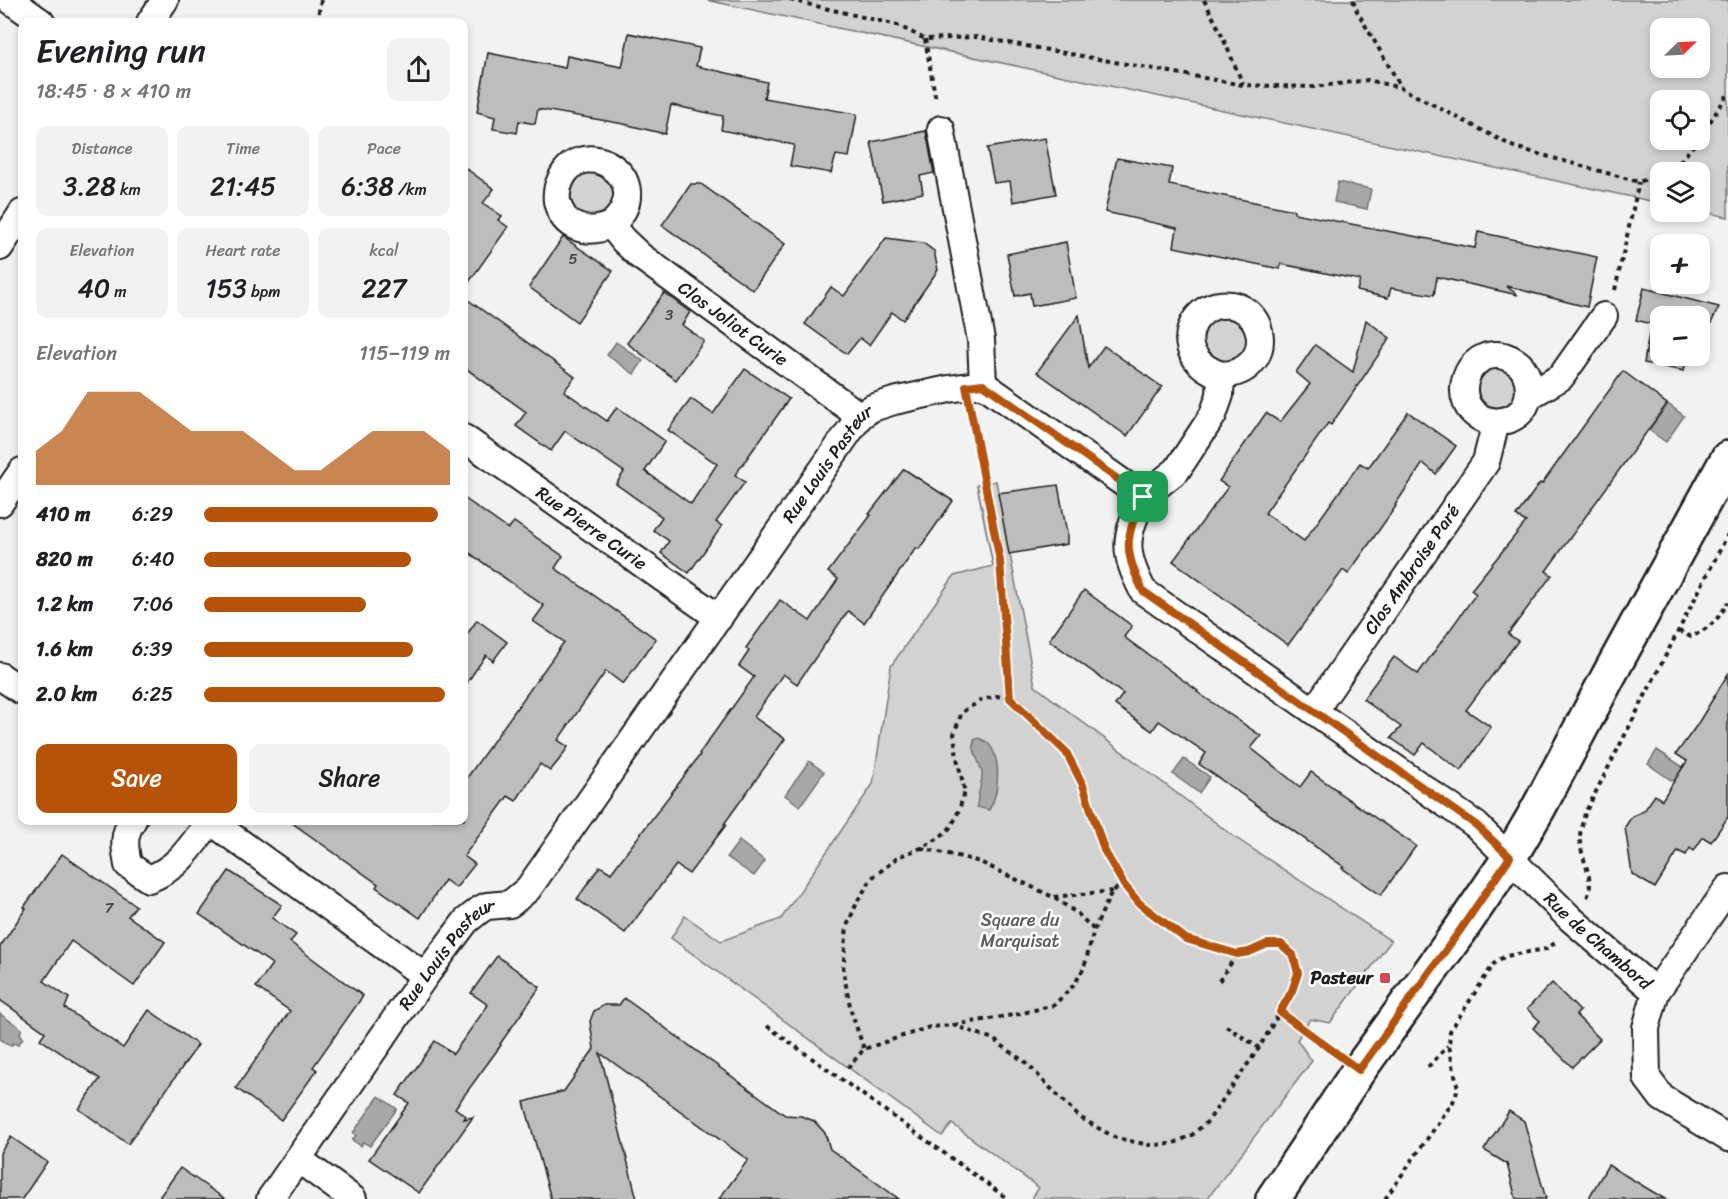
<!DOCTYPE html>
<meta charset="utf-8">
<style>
:root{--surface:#fff;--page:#f2f2f2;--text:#202124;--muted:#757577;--accent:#b45309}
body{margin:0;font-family:Sriracha,sans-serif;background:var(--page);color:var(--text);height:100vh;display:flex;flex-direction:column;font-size:22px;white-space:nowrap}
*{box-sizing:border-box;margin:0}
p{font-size:20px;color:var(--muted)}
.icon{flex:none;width:33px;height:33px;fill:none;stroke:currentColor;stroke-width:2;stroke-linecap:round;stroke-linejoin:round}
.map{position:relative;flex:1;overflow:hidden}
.sheet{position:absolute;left:18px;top:18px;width:450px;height:807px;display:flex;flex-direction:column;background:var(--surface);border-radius:12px;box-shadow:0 3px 9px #0003}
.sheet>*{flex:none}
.needle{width:39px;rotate:66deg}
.controls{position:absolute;left:1650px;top:18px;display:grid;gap:12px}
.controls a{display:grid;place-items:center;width:60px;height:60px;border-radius:12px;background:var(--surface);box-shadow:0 3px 9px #0003;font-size:30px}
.pin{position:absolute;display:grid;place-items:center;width:51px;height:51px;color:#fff;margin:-26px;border-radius:12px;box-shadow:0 3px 9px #0006}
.round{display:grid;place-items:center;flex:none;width:63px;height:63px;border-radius:12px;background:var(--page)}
.headline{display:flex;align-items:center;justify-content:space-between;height:102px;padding:0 18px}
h1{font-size:33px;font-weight:600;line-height:45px}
.stats{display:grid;grid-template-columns:repeat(3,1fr);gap:9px;height:102px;padding:6px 18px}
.stats div{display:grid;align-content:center;border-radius:12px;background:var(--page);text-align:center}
.stats b{font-size:26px;font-weight:600}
.stats small{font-size:16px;font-weight:400}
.stats p{font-size:16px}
.chart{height:168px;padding:12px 18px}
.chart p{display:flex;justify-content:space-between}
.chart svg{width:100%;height:108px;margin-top:6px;fill:var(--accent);opacity:.7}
.button{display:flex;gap:12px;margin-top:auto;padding:12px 18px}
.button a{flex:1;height:69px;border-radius:12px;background:var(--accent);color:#fff;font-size:24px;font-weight:600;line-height:69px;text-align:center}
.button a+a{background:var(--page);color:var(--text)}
ul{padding:0 18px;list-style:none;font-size:20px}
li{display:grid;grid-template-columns:96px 72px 1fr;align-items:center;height:45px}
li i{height:15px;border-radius:8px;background:var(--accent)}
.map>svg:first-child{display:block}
</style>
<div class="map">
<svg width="1728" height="1199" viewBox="0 0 1728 1199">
<rect width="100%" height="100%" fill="#f2f2f2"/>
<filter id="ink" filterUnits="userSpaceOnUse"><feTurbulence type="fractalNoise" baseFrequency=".0167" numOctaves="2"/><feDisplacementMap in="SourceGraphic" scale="12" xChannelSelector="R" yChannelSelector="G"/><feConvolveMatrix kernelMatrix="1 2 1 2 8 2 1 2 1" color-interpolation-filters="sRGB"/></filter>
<g filter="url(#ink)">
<g fill="#d2d2d2" stroke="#777" stroke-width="1.5" fill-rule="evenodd">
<path d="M706 0H1728V217L1700 211V172H1660V203ZM1660 28H1700V68H1660ZM1660 100H1700V140H1660Z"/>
<path d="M591 171 611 179 617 199 604 217C598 217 591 218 585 218 568 215 564 191 575 179 579 174 585 173 591 171Z"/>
<path d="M1234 317C1245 325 1248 331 1249 344L1237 361 1216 363 1201 347V336L1205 325 1213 318Z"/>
<circle cx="1497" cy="388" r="19"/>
<path d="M996 481 1035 686 1236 838 1391 941 1330 1023 1310 1019 1297 1040 1312 1061 1207 1199H1031L1039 1188 952 1124 942 1136 671 938 685 916 721 941 781 919 873 784 891 666 954 576 993 566 977 485Z"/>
</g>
<g fill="#a8a8a8" stroke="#707070" stroke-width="1.5">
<path d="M1338 182 1371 189 1367 209 1334 202Z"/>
<path d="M616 342 643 361 634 374 607 355Z"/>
<path d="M1668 404 1684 416 1666 442 1649 430Z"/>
<path d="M979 738C982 740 986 741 988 743 1002 758 999 794 989 810L977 807C977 796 983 781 982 773 980 761 972 753 974 740Z"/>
<path d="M1657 750 1692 773 1681 787 1648 764Z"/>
<path d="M1184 759 1210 777 1199 793 1173 774Z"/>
<path d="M809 761 824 772 800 806 785 795Z"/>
<path d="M739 841 765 861 754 876 727 857Z"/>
<path d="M0 1014 22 1029 20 1033 23 1038 18 1045 13 1043 11 1046 0 1039Z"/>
<path d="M379 1096 397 1109 370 1146 363 1142 361 1146 352 1140 356 1136 353 1133Z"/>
</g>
<g fill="#bdbdbd" stroke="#1c1c1c" stroke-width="1.5">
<path d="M629 33 700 48 696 66 767 82 764 98 857 114 849 157 836 155 831 173 790 166 794 145 721 130 723 116 671 105 665 134 624 124 538 109 535 124 519 121 517 133 493 129 495 117 477 112 488 53 565 68 567 56 622 67Z"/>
<path d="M926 131 934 173 920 176 923 193 883 201 871 142Z"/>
<path d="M1045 138 1056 194 1013 202 1010 181 994 183 987 148Z"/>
<path d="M1117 158 1172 168 1169 185 1294 210V213L1475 248 1478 232 1597 257 1587 307 1506 286 1518 295 1437 277 1434 295 1391 288 1388 298 1357 291 1360 280 1281 264 1280 269 1174 247 1177 228 1105 212Z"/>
<path d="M464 167 494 189 483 203 502 216 498 220 508 227 464 289Z"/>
<path d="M691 184H701L785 244 753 290 662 225Z"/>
<path d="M563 237 613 271 577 322 529 287Z"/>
<path d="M886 238 923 243 934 251 938 270 903 320 892 312 869 345 860 338 847 354 805 324 831 287 844 296Z"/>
<path d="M1066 242 1076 298 1032 306 1030 293 1015 296 1007 254Z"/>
<path d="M1644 288 1719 307 1706 333 1700 331V316H1660V356H1687L1684 371 1644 363 1649 334 1655 325 1636 320Z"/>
<path d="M664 293 690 312 682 325 704 341 676 380 627 343Z"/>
<path d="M464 297 575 377 564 391 607 421 617 407 665 441 645 471 691 504 717 464 668 430 691 399 713 414 745 369 789 399 735 475 745 482 716 522 722 526 689 573 661 553 669 541 653 530 662 517 616 484 624 472 565 431 551 451 516 426 526 412 464 367Z"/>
<path d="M1079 315 1088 368 1104 346 1162 387 1127 436 1037 372Z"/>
<path d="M1366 320 1390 338 1331 425 1328 423 1265 513 1304 541 1360 463 1368 468 1408 412 1456 446 1436 474 1423 463 1395 505 1396 506 1348 574 1343 570 1288 645 1173 561 1228 487 1219 481 1266 413 1280 422 1310 384 1296 372 1315 345 1353 372Z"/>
<path d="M1623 371 1667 404 1546 571 1552 575 1508 634 1518 641 1466 710 1491 727 1461 771 1424 743 1415 755 1391 738 1401 727 1363 699 1394 657 1418 674 1476 594 1471 590 1526 522 1516 516 1540 483 1542 484Z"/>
<path d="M904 469 953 501 919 549 916 548 864 623 848 611 797 684 783 674 754 717 785 739 724 824 726 825 689 874 676 865 625 933 577 899 600 866 611 873 700 755 699 754 754 677 739 666 749 651 746 648 780 600 810 621 838 579 828 572 871 515 869 514Z"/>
<path d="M1058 485 1067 533V544L1009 554 998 493Z"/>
<path d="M464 498 508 529 514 522 563 556 555 568 656 639 623 684 606 671 558 740 568 747 559 760 550 771 540 764 516 801 508 796 464 856 475 864 456 888 445 880 420 918 376 887 378 884 288 820H464V782L564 642 533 621 544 606 464 549Z"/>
<path d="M1084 590 1132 626 1124 637 1198 691 1197 692 1261 736 1251 748 1300 787 1311 772 1338 791V792L1416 846 1381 895 1342 868 1344 867 1199 764 1206 753 1159 721 1152 731 1115 705 1123 694 1049 640Z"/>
<path d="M477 620 507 642 493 661 486 655 464 687V639Z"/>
<path d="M1728 674V817L1711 842 1703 837 1694 851 1690 848 1686 855 1678 851 1655 888 1632 874 1625 827 1632 816 1644 811 1655 795 1662 800 1687 761 1676 754 1697 725Z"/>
<path d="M62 854 136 906 128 916 165 942 134 986 71 941 44 981 69 998 65 1008 123 1048 149 1010 198 1045 128 1144 79 1109 100 1079 40 1039 45 1032 0 1000V947L26 908 24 907Z"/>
<path d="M229 871 282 905 272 918 296 935 290 942 363 996 313 1067 317 1070 281 1120 236 1088 290 1011 256 987 272 964 199 914Z"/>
<path d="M497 956 540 987 500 1044 501 1045 455 1108 466 1116 464 1119 473 1117 419 1193 369 1159 409 1103 397 1095 435 1041 453 1054 488 1005 471 993Z"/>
<path d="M1552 983 1580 1011 1576 1015 1600 1039 1572 1067 1533 1028 1540 1021 1527 1009Z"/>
<path d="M624 998 785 1115 801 1116 814 1121 825 1133 830 1149 899 1199H719L748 1160 600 1053 637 1199H551L524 1102 564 1091 594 1049 590 1021 594 1011 604 1005H619Z"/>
<path d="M1509 1111 1524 1121 1546 1199H1516L1507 1164 1484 1150Z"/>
<path d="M11 1137 47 1162 22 1199H0V1153Z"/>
<path d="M1608 1165 1665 1199H1588Z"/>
<path d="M180 1168 225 1199H158Z"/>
</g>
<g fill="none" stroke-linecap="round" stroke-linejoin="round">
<defs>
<g id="minor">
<path d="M10 0 41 22"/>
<path d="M150 22 165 0"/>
<path d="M941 129 981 340 983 384"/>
<path id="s1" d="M611 225C587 235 563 229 557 201 556 193 558 185 561 179 584 131 660 181 611 225L623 240 640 256 860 416"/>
<path d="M0 247 22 213"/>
<path d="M1529 396 1561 377 1604 316"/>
<path id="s2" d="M464 438 719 618"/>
<path d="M1143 497 1177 470 1213 415 1220 395 1221 375C1278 373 1268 299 1220 305 1209 306 1200 313 1194 322 1181 347 1197 367 1221 375"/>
<path d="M0 503 22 471"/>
<path d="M0 676 22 691"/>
<path id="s3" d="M1314 711 1486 462 1496 422C1501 421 1506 421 1510 419 1529 411 1533 389 1525 372 1521 364 1513 359 1504 356 1465 347 1448 404 1483 419 1487 421 1492 421 1496 422"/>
<path d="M133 820C122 835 125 848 128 865L149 879C180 867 191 846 210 821"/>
<path d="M209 820 425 976"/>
<path d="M1728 888 1656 992 1646 1028 1647 1078 1662 1098 1728 1138"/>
<path d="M298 1159 353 1199"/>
<path id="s4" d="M270 1199 425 976 466 921 481 909 487 906 510 904 528 889 860 416 872 408 894 401 949 389 983 384 1143 497C1125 538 1122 550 1143 591L1476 825 1571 919 1656 992"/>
</g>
<path id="secondary" d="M1273 1199 1359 1070 1461 929 1510 857 1538 809 1609 675 1728 458"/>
</defs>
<use href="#minor" stroke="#1c1c1c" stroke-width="30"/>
<use href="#secondary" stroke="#1c1c1c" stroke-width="38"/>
<g stroke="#1c1c1c" stroke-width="4" stroke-dasharray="4.5 4.5" stroke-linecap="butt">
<path d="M790 0 897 25 925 39 976 37 1243 85 1314 87 1368 80 1401 88 1514 147 1639 182 1660 174"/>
<path d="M1204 0 1219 29 1243 84"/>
<path d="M1353 0 1357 11 1401 87"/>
<path d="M317 22 321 0"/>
<path d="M925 39 936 101"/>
<path d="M1700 137 1728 94"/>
<path d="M1666 172 1673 170 1698 140"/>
<path d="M1615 290 1639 182"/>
<path d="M971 414 1000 561 1010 698"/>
<path d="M1679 631 1691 637C1710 628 1718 620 1728 602"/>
<path d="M921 848 962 857 980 862 1053 897 1078 914 1094 930"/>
<path d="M1054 897 1112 891"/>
<path d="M1587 897C1596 881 1581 859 1580 841 1579 833 1583 822 1585 813L1728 534"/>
<path d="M1219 981 1237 954"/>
<path d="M1280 1013 1333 1050"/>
<path d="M954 1025 1019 1014 1054 1005 1074 985 1084 968 1094 930 1112 891 1124 885"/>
<path d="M767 1026 1008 1199"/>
<path d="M1226 1026 1259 1048"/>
<path d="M1428 1067 1448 1046"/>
<path d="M848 1068 864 1049 930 1027 953 1025 993 1039 1026 1063 1079 1117 1116 1138 1149 1145 1172 1144 1192 1135 1208 1121 1259 1048 1292 991 1298 973 1294 955 1281 944 1267 943 1249 952 1237 954 1186 939 1140 904 1124 885 1104 850 1083 785 1066 752 1010 698 996 696 982 700 962 712 954 734 957 758 965 792 956 818 949 829 939 838 921 848 900 856 873 877 858 900 847 926 843 970 851 1011 864 1049"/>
<path d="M1385 1199 1453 1102 1458 1089 1449 1046 1450 1031 1495 962 1506 956 1546 949 1555 943"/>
</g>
<use href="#minor" stroke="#fff" stroke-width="26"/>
<use href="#secondary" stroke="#fff" stroke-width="33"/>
</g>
</g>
<g fill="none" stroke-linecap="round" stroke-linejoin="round" filter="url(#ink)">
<defs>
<path id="route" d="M983 384 1143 497C1125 538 1123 550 1143 591L1476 825 1510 857 1461 929 1359 1070 1280 1012 1292 991 1298 973 1293 955 1281 944H1267L1249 952 1237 954 1186 939 1140 904 1124 885 1104 850 1083 785 1066 752 1010 698 1000 561 966 386Z"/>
</defs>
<use href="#route" stroke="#fff" stroke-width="12"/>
<use href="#route" stroke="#b45309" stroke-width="8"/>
</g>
<rect fill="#d1495b" stroke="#fff" stroke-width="2" x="1379" y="972" width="12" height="12" rx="3"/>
<g text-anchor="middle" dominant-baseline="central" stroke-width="5" stroke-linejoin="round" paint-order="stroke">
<g font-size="15" fill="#444">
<text x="573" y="259">5</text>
<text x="669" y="315">3</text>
<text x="109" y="908">7</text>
</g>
<g font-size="18" fill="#1c1c1c" stroke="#fff">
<text stroke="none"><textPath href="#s1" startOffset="378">Clos Joliot Curie</textPath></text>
<text stroke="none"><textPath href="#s4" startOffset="933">Rue Louis Pasteur</textPath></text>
<text stroke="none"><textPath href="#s2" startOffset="156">Rue Pierre Curie</textPath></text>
<text stroke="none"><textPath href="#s3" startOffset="172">Clos Ambroise Paré</textPath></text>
<text stroke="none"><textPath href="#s4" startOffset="1989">Rue de Chambord</textPath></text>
<text stroke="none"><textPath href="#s4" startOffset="303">Rue Louis Pasteur</textPath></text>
</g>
<g font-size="18" fill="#5c5c5c" stroke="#fff">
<text x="1020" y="920">Square du<tspan x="1020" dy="21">Marquisat</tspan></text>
</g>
<g font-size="18" font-weight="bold" fill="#1c1c1c" stroke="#fff" text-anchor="end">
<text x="1373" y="978">Pasteur</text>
</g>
</g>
</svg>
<div class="controls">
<a><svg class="needle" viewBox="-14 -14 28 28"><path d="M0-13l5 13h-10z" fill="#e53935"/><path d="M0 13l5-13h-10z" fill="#757577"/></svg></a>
<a><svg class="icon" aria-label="locate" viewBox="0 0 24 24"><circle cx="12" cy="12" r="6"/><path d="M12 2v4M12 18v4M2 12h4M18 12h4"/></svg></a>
<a><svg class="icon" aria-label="layers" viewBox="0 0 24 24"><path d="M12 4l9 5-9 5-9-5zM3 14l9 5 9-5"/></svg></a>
<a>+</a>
<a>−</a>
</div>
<div class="pin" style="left:1143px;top:497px;background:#1e9e55"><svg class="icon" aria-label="arrive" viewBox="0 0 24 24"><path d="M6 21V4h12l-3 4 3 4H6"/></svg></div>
<section class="sheet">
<div class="headline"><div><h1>Evening run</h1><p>18:45 · 8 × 410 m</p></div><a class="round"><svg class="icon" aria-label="share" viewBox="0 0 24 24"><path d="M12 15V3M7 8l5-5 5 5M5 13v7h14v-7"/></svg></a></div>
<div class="stats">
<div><p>Distance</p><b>3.28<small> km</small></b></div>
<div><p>Time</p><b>21:45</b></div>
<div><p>Pace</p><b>6:38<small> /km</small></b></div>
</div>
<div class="stats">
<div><p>Elevation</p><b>40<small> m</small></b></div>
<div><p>Heart rate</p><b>153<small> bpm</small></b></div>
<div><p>kcal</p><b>227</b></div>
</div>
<div class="chart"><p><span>Elevation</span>115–119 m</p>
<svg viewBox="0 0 160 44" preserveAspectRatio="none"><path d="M0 44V30L10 22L20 6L30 6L40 6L50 14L60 22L70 22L80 22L90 30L100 38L110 38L120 30L130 22L140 22L150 22L160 30V44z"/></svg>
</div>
<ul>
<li><b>410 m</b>6:29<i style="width:95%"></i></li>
<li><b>820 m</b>6:40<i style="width:84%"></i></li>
<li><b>1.2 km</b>7:06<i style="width:66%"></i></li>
<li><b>1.6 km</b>6:39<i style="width:85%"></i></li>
<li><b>2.0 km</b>6:25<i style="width:98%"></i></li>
</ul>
<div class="button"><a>Save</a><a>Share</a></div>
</section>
</div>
